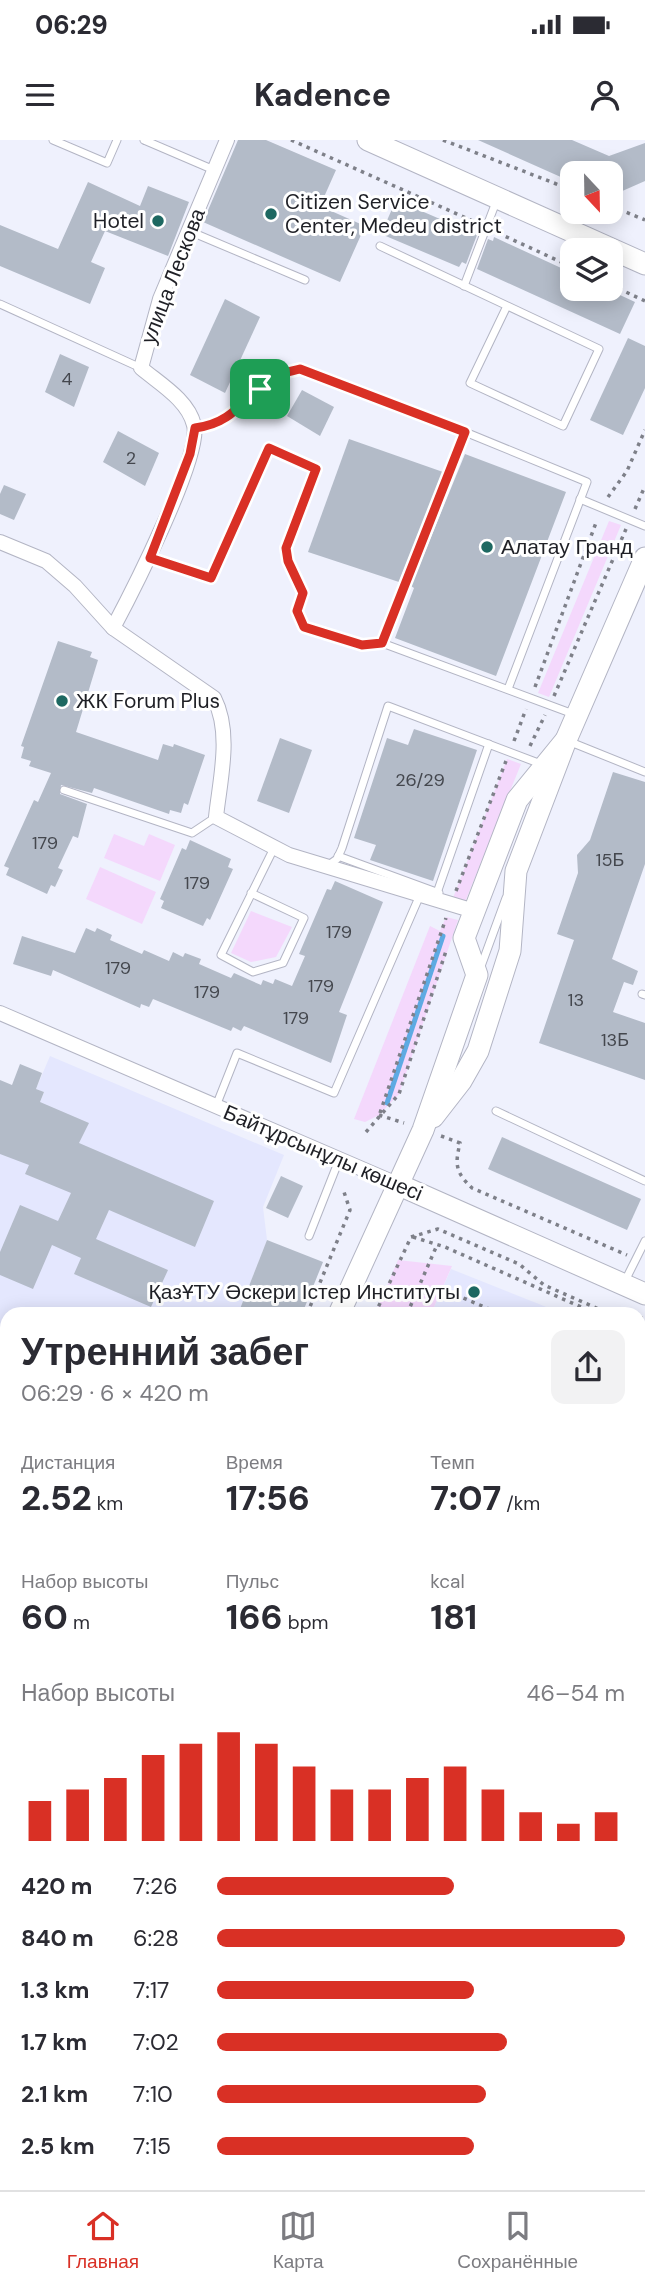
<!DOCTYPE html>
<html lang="ru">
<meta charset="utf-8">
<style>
:root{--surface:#fff;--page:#f2f2f3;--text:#2b2b33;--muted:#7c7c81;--line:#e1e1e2;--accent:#d93025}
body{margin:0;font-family:"DM Sans",sans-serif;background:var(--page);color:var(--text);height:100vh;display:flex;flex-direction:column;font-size:26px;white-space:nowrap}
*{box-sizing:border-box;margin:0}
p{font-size:23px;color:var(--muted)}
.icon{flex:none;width:38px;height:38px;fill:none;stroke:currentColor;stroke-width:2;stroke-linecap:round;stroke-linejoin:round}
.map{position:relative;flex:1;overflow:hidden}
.panel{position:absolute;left:0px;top:1167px;width:646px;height:884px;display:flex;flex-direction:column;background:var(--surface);border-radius:21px 21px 0 0;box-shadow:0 4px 18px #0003}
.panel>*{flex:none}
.needle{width:46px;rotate:158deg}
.controls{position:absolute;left:560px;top:21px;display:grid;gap:14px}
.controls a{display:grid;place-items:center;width:63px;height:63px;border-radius:14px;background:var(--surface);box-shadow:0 4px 18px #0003;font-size:35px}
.pin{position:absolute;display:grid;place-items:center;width:60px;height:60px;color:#fff;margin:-30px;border-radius:14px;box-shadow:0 4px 10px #0006}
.round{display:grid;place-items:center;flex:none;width:74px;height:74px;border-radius:14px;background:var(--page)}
.overview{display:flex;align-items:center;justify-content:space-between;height:119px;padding:0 21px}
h1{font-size:38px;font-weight:700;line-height:52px}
.metrics{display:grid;grid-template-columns:repeat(3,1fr);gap:10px;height:119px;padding:7px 21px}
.metrics div{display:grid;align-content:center}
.metrics b{font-size:35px;font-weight:700}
.metrics small{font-size:19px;font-weight:400}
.metrics p{font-size:19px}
.chart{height:196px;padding:14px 21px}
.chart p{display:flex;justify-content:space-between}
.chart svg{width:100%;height:126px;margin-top:7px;stroke:var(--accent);stroke-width:6}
ul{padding:0 21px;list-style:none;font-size:23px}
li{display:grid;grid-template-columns:112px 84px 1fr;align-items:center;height:52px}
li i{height:18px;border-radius:9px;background:var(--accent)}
.status{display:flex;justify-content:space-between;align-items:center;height:49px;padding:0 35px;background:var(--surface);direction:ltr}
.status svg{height:19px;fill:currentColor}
header{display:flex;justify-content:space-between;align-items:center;height:91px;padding:0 21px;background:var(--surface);font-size:32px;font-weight:700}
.menu{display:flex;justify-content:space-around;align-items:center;height:98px;border-top:2px solid var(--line);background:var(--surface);font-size:19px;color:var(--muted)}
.menu a{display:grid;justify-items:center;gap:4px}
.menu .current{color:var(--accent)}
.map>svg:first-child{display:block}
</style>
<div class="status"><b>06:29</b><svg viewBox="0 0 49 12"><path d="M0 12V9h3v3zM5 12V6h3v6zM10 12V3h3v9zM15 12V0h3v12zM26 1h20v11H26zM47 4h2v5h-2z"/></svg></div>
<header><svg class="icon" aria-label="menu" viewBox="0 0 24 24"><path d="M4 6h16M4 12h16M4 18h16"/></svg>Kadence<svg class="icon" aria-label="person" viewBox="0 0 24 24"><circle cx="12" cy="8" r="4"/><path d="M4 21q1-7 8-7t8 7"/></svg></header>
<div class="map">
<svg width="645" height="2050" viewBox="0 0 645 2050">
<rect width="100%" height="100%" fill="#eff1fd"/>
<g fill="#e4e7fe">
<path d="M50 916 284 1015 263 1067 267 1100 238 1174H7V1202L0 1201V1014L37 970 44 952 36 949Z"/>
<path d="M451 1129 564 1174H431Z"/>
<path d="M639 1204 645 1207V1444L639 1459Z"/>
</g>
<g fill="#f4d8fc">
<path d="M609 381 621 385 549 557 538 553Z"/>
<path d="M507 619 521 624 465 762 453 758Z"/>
<path d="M114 694 144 706 149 694 175 705 160 741 104 718Z"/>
<path d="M100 727 156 752 142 784 86 759Z"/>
<path d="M251 771 292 787 276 817 251 822 231 813Z"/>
<path d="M446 777 458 780 399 954 379 975 365 982 354 979 430 786 440 791Z"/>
<path d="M398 1120 452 1126 431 1174H375Z"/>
</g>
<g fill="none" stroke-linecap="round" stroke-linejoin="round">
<path stroke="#5eaae3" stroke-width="5" d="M387 963 443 796"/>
</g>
<g fill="#b3bbc8">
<path d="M238 0H266L336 30 320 66 365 86 340 142 203 82Z"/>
<path d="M478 0H572L609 16 645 3V41L611 56V33H572V42Z"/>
<path d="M88 42 140 66 148 46 189 62 168 116 105 91 91 122 105 128 90 164 0 126V85L58 109Z"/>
<path d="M396 60 477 95 466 124 462 122 459 127 381 94Z"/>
<path d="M494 97 572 133V149H607L635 162 620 194 477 129 488 99 493 101Z"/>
<path d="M225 159 260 177 225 253 190 235Z"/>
<path d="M628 198 645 206V248L623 295 590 280Z"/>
<path d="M60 214 89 227 74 267 45 252Z"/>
<path d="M302 250 334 267 320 296 287 276Z"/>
<path d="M118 291 159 313 145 346 103 322Z"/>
<path d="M349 299 443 332 399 442 308 412Z"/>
<path d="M465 314 566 352 496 536 395 498 414 448 411 446Z"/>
<path d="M4 345 26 354 14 380 0 374V354Z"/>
<path d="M58 501 92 512 90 517 98 520 76 592 158 620 163 604 173 607 174 604 205 615 188 665 184 663 181 673 170 670 169 674 94 648 92 653 61 645 60 654 87 664 78 698 73 696 58 728 63 730 55 747 51 745 47 754 6 735 9 728 4 726 34 660 38 662 51 633 29 626 31 621 21 618 24 607 21 606Z"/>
<path d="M414 589 477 610 433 741 370 720 376 705 354 698 387 598 408 605Z"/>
<path d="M280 598 312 610 289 673 257 661Z"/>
<path d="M613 632 645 642V724L612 819 638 831 633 845 624 842 613 872 645 883V940L539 903 574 800 557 794 578 733 577 715 590 700Z"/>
<path d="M190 700 231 719 228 727 233 729 210 780 207 778 203 786 161 768 164 761 160 759 182 708 186 710Z"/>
<path d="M335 741 383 762 339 872 347 875 331 923 244 886 241 891 233 887 231 891 153 859 149 867 141 864 140 868 53 830 51 836 13 824 22 796 75 813 86 788 95 792 97 788 112 795 110 800 142 814 144 810 169 821 173 812 183 817 185 813 201 819 199 824 231 838 234 833 261 845 263 840 273 844 275 839 292 846 305 816 299 814 327 749 331 750Z"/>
<path d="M20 924 42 933 36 949 44 952 40 962 89 983 79 1003 214 1061 195 1107 109 1070 96 1099 168 1130 151 1167 74 1134 81 1118 52 1105 33 1149 0 1135V1112L20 1065 58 1081 71 1053 25 1034 29 1025 0 1014V940L12 945Z"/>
<path d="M502 997 641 1059 627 1090 488 1029Z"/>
<path d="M281 1036 303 1046 288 1078 266 1068Z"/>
<path d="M267 1100 323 1122 302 1174H238Z"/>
</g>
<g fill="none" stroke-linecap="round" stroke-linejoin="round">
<defs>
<g id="lane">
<path d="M53 0 107 23 117 0"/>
<path d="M144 0 214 30"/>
<path d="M189 91 305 140"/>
<path d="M380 106 599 209 563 286 470 243 507 166"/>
<path d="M464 146 496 62"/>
<path d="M0 164 141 228"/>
<path d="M195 288C241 282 244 250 278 235 285 232 293 231 300 229L465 292 382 503 576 575"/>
<path d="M465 292 587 342 508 549"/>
<path d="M580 359 645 386"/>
<path d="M150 418 211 438 269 308 316 329 286 408 288 421 303 453 297 471 304 487 362 505 382 503"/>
<path d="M568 601 645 632"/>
<path d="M64 650 192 693 216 677"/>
<path d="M338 716 439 753"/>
<path d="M327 726 337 719 342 708 388 566 541 624"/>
<path d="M438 750 489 604"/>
<path d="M251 753 304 778 283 823 253 832 221 815 275 706"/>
<path d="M480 829 506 758"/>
<path d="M642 854 645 855"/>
<path d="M216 966 237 913 334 953 420 755"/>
<path d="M496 971 645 1041"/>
<path d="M309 1096 339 1020"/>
<path d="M625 1141 645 1101"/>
<path d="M0 1210 7 1211"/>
<path d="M0 1284 7 1281"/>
<path d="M0 1914H7"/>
<path d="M64 2050 67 2049"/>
<path d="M115 2050 126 2044"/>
</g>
<g id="street">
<path d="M0 402 46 421 75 446 113 488 214 558C232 593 220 639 216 677L289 715 474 771"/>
<path d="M113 488C130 456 202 316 194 285 188 260 160 244 141 228L160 159 227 0"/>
<path d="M0 873 397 1044"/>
<path d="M639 2011 645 1997"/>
<path d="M338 2044 347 2050"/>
<path d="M621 2050 624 2044"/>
</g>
<g id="secondary">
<path d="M368 0 645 124"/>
<path d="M433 977 461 941 478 911 510 811 516 731 566 600 645 418"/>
<path d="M397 1044 645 1154"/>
<path d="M339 1174 423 990 477 835 464 798 517 660 566 600"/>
<path d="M0 1502 7 1506"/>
<path d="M0 1598 7 1609"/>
<path d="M0 1789 7 1790"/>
<path d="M202 2044 206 2050"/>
<path d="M240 2044 244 2050"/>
<path d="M282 2044 286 2050"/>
<path d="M316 2044 319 2050"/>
</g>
</defs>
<use href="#lane" stroke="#b3b5c4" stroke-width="9"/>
<use href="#street" stroke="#b3b5c4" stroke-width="16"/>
<use href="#secondary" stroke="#b3b5c4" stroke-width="23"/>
<g stroke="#7e8089" stroke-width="3.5" stroke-dasharray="3.5 5" stroke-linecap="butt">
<path d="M291 0 475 82"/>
<path d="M443 0 572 50"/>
<path d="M611 66 645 80"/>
<path d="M498 93 572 127"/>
<path d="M611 145 645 161"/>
<path d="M608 357 627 331 645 290"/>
<path d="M635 369 645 346"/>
<path d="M535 547 597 380"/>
<path d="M554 556 626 389"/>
<path d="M514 601 526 569"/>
<path d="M530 606 545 575"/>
<path d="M456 751 506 621"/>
<path d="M380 973 446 778"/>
<path d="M379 975 404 983"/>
<path d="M366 992 399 954 446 811"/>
<path d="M441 996 460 1003C455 1024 455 1032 472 1048L627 1115"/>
<path d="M413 1097 445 1107 597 1174"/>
<path d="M415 1155 442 1149 501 1174"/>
<path d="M307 1174 350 1070 344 1052"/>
<path d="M375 1174 411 1097 438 1089 519 1124 544 1145 601 1170 631 1174"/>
<path d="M407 1174 437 1105"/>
<path d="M639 1177 645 1179"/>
<path d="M639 1193 645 1195"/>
<path d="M639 1234 645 1237"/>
<path d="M0 1468 7 1472"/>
<path d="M0 1716 7 1708"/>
<path d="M639 1953 645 1939"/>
<path d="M370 2044 374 2050"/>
<path d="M595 2050 598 2044"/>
</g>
<use href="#lane" stroke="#fff" stroke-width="7"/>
<use href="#street" stroke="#fff" stroke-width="14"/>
<use href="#secondary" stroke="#fff" stroke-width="21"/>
<defs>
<path id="secondary-bridge" d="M0 1673 7 1665"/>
</defs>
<use href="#secondary-bridge" stroke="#b3b5c4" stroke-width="23" stroke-linecap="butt"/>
<use href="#secondary-bridge" stroke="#fff" stroke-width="21"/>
</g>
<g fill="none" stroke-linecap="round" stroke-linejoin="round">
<defs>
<path id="route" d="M300 229 465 292 382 503 362 505 304 487 297 471 303 453 288 421 286 408 316 329 269 308 211 438 150 418 190 314 195 288C241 282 244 250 278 235 285 232 293 231 300 229Z"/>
</defs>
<use href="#route" stroke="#fff" stroke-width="14"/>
<use href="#route" stroke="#d93025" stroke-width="9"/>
</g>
<g fill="#1d6861" stroke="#fff" stroke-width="2.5">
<circle cx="271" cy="74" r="7"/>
<circle cx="158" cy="81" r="7"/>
<circle cx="487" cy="407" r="7"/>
<circle cx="62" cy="561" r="7"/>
<circle cx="474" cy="1152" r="7"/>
</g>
<g text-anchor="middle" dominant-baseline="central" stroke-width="6" stroke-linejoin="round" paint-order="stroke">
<g font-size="18" fill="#44474e">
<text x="67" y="239">4</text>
<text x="131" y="318">2</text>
<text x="420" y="640">26/29</text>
<text x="45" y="703">179</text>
<text x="610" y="720">15Б</text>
<text x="197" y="743">179</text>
<text x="339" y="792">179</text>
<text x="118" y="828">179</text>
<text x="321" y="846">179</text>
<text x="207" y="852">179</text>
<text x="576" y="860">13</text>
<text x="296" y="878">179</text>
<text x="615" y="900">13Б</text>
</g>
<g font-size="21" fill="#1f2026" stroke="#fff" text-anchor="start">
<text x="285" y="62">Citizen Service<tspan x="285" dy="24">Center, Medeu district</tspan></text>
<text x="144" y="81" text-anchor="end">Hotel</text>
<text x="501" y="407">Алатау Гранд</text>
<text x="76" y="561">ЖК Forum Plus</text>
<text x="460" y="1152" text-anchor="end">ҚазҰТУ Әскери Істер Институты</text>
</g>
<g font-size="21" fill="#1f2026" stroke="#fff">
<text transform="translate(173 136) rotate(-69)">улица Лескова</text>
<text transform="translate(323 1013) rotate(23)">Байтұрсынұлы көшесі</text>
</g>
</g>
</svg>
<div class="controls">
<a><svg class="needle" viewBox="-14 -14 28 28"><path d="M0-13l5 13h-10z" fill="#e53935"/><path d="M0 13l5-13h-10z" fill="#7c7c81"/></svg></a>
<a><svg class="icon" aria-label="layers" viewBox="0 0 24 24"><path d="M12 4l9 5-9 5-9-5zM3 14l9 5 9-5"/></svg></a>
</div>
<div class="pin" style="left:260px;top:249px;background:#1e9e55"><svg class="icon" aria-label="arrive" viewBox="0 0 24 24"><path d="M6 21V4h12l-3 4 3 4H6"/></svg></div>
<section class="panel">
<div class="overview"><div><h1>Утренний забег</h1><p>06:29 · 6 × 420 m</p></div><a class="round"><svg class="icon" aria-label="share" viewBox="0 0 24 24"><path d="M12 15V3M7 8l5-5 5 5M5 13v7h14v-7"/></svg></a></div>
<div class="metrics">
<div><p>Дистанция</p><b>2.52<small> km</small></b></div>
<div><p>Время</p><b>17:56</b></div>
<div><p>Темп</p><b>7:07<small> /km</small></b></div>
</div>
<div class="metrics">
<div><p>Набор высоты</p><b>60<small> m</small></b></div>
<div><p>Пульс</p><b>166<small> bpm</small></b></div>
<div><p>kcal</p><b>181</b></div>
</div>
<div class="chart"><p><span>Набор высоты</span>46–54 m</p>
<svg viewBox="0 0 160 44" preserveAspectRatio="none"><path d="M5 44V30M15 44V26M25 44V22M35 44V14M45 44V10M55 44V6M65 44V10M75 44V18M85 44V26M95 44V26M105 44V22M115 44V18M125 44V26M135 44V34M145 44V38M155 44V34"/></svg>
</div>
<ul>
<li><b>420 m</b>7:26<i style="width:58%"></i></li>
<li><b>840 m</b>6:28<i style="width:100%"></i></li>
<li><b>1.3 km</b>7:17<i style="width:63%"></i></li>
<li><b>1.7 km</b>7:02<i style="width:71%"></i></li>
<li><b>2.1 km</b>7:10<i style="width:66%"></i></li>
<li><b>2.5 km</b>7:15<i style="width:63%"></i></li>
</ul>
</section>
</div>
<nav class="menu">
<a class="current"><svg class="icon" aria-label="home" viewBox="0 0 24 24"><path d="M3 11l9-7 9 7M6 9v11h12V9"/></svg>Главная</a>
<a><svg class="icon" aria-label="map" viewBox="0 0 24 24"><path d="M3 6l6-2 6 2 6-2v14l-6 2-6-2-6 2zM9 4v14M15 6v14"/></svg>Карта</a>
<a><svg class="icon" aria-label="saved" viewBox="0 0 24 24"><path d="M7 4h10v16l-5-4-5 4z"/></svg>Сохранённые</a>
</nav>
